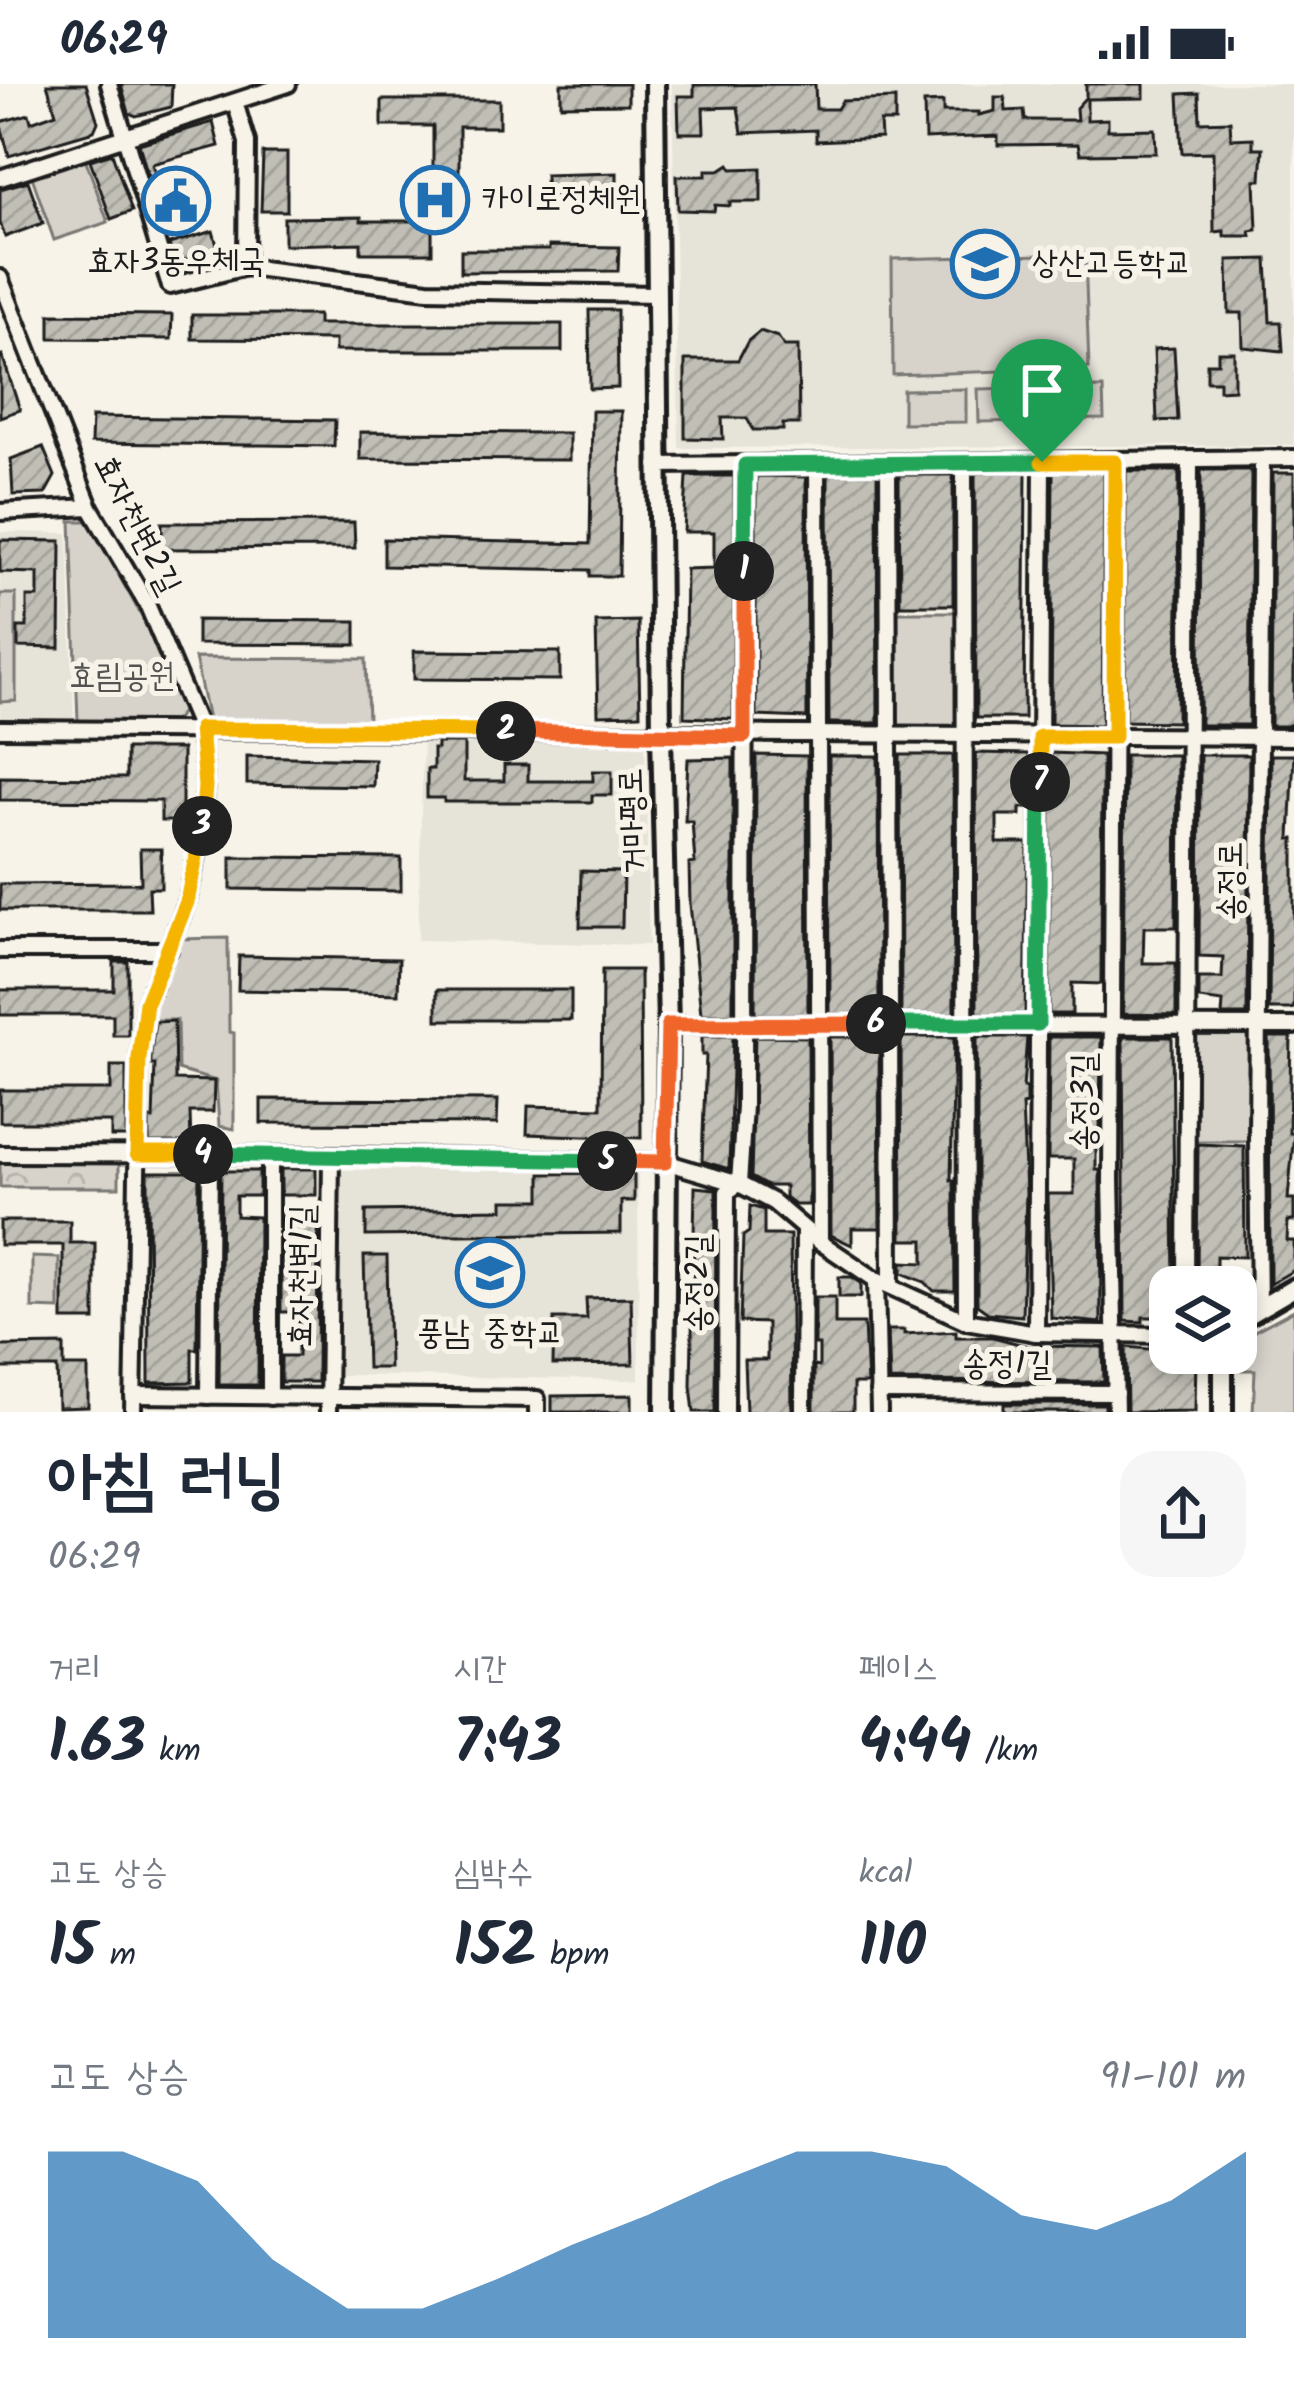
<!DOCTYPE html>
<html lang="ko">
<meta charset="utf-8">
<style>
:root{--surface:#fff;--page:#f6f6f7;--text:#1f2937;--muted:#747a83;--accent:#1f6fb2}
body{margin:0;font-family:Kalam,"Poor Story",sans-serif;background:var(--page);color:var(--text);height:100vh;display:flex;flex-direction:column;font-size:45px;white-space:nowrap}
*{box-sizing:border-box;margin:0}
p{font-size:39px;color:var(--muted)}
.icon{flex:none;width:66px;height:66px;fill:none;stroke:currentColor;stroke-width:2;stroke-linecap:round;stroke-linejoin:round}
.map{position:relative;height:1328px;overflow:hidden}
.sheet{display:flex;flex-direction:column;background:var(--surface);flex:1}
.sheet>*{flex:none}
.fabs{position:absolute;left:1149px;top:1182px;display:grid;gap:24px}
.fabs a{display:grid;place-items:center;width:108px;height:108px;border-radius:24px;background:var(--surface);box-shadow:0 6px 18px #0003;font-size:60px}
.pin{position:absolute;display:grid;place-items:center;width:102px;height:102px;color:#fff;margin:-123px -51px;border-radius:50% 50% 50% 0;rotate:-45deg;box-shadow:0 0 12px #0007}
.pin .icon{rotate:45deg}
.km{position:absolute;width:60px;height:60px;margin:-30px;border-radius:50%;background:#222;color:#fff;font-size:33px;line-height:60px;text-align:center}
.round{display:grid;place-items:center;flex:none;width:126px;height:126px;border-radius:36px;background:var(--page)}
.summary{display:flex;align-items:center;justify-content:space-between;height:204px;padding:0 48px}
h1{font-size:66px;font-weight:700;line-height:90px}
.figures{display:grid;grid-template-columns:repeat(3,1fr);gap:18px;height:204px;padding:12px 48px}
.figures div{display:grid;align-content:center}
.figures b{font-size:60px;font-weight:700}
.figures small{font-size:33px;font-weight:400}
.figures p{font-size:33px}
.chart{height:336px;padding:24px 48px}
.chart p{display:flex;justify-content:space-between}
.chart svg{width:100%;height:216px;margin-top:12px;fill:var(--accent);opacity:.7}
.status{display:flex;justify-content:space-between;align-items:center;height:84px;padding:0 60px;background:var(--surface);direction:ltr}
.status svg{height:33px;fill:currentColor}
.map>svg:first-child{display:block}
</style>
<div class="status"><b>06:29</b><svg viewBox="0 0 49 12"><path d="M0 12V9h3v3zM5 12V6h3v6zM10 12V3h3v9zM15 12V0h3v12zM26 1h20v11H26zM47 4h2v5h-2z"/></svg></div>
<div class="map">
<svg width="1294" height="1328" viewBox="0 0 1294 1328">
<defs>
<pattern id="forest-crowns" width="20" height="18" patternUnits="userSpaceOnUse" patternTransform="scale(3)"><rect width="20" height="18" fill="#d7d3cb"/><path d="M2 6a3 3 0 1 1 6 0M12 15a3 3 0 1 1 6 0" fill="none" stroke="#b8b5ae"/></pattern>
<pattern id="building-hatch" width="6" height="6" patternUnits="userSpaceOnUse" patternTransform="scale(3)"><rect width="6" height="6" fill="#c0beb5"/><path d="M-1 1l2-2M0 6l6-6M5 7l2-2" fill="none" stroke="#a4a39b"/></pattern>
</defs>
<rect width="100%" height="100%" fill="#f7f3e8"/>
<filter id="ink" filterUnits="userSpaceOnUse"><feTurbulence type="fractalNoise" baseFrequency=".00833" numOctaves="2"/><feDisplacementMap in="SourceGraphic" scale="24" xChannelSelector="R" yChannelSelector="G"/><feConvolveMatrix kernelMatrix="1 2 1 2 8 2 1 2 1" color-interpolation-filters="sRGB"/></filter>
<g filter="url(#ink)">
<g fill="#e6e3d9">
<path d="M672 0H1294V361L679 364Z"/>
<path d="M0 448 68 449 74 638H0Z"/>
<path d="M423 654 645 657 649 861 418 856Z"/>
<path d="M341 1086H638L639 1296 340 1291Z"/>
</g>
<g fill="#d7d3cb" stroke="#7a7874" stroke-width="3">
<path d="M84 71 108 138 54 156 31 90Z"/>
<path d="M1085 170 1089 284 893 291 892 175Z"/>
<path d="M1036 304 1038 337 979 338 978 305Z"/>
<path d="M1103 304 1104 335 1045 336V305Z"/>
<path d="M966 305V338L903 339V306Z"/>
<path d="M71 437H89L180 602 182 628 173 638 78 637Z"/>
<path d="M0 510H16V617L0 618Z"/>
<rect x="896" y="528" width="64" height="115"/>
<path d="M195 574 366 575 368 637 208 636Z"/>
<path d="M228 854 229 948 234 949V1045L219 1042 216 997 178 986 177 936H144L173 855Z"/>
<rect x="1189" y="951" width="64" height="106"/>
<path d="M32 1173 59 1174V1225L32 1224Z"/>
<path d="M1294 1226V1328H1253L1255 1286H1227L1228 1269H1236V1257Z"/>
</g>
<path fill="url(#forest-crowns)" stroke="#7a7874" stroke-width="3" d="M0 1078 119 1079V1103H0Z"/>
<g fill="url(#building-hatch)" stroke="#1c1c1c" stroke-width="3">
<path d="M47 0H86L98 38 94 47 9 72 0 38 29 30 31 38 56 29Z"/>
<path d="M121 0H172L171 23 136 32 129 29Z"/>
<path d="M561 0H628V20L561 21Z"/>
<path d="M815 0 816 25H837L842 17 895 15V38H880L881 54 816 57V46L742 49 738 23 703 24 704 49H679L678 12H694V1Z"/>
<path d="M1086 0H1144V14L1087 15V36L1108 35V46L1155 45 1156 69 1080 70 1078 60 998 61V52L925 55 924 19 943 18V28H979V31L995 27V13H1005L1006 27 1024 26 1025 36H1077L1076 24 1086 13Z"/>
<path d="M1199 9 1200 38 1230 37 1231 55 1253 54V64H1263L1261 96H1255L1257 146 1250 147 1251 152H1224V147L1214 148 1213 68 1182 69 1179 10Z"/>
<path d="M382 16H499V43H459V122H433V42H382Z"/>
<path d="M213 38 219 62 152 80 156 93 149 95 139 60Z"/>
<path d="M112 69 132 127 111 135 90 76Z"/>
<path d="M263 69H287V127H261Z"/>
<path d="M729 80 732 85 761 84V118H730V122L715 121 714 127 678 126 677 92H706V86H720Z"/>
<path d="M617 89V111L546 113 545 91Z"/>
<path d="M184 95 197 128 167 139 155 106Z"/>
<path d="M28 97 43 139 5 153 0 139V105Z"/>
<path d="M361 133V137H432V169H361V159L284 161V134Z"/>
<path d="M213 147 220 172 192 180V176H174L169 160Z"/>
<path d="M549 162 619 163 618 187 461 188V166H549Z"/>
<path d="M1267 175 1270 238H1281L1283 267 1243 263 1242 229H1229L1228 176Z"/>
<path d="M589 226H617L618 304 590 305Z"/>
<path d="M50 230 172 231 171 255 50 254Z"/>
<path d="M192 231H318V240H562V267H335V256L192 255Z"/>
<path d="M760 247 778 253 784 262H798L799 340H783V346H753L747 334H722L723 355 685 354V276H738L748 257Z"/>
<path d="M1174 264 1178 336 1157 337 1154 265Z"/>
<path d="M1218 268H1234V305L1219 306V297H1207V279H1218Z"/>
<path d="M2 271 20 326 0 333V272Z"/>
<path d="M592 327H621L619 492H590V486L384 482V455L590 460Z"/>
<path d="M92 333 335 336 334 362 91 359Z"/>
<path d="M360 348 569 349V376L360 375Z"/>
<path d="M43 363 55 392 45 410 13 411 11 375Z"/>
<path d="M1201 386H1249L1251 389 1249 641H1200Z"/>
<path d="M1104 387 1102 641 1051 640 1053 388Z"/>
<path d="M1126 387H1179L1177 638 1125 637Z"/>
<path d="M1026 388 1024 634H976L975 389Z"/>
<path d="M1273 389H1294V639L1287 642H1271Z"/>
<path d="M828 390H877L878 639H829Z"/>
<path d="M899 391H953V521H900Z"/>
<path d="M687 392H734L733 635 684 633 686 485 714 484V448H684Z"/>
<path d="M756 392 806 393 807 634 756 632Z"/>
<path d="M354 438 355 464 162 465V439Z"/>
<path d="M0 456 61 457 60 564 18 563V543H27V513H38V489L0 488Z"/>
<path d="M197 536 356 537V561L197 560Z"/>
<path d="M638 537 640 630 598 631 596 538Z"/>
<path d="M414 567 560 568V596L414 595Z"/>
<path d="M437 659H464V697H504V681H528V697H593V687H612V711H592V718H444V714H427V685H433V665H437Z"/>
<path d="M126 665H182V737H161V717L0 716V693L126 694Z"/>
<path d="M976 669 1029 670 1028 724H1020V731H997V759H1028L1025 930H977Z"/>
<path d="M1051 669 1102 671 1101 900 1072 899V930H1049Z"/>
<path d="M756 671 807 672 808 930H755Z"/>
<path d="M900 671H953L954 930H901Z"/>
<path d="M1125 671H1177L1176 843H1144L1143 879H1176V931L1123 930Z"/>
<path d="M1200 671H1249L1247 931H1222L1223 918 1199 915V894H1222L1223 873 1199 872Z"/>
<path d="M1271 671H1294L1290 755H1294V924L1289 925H1269Z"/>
<path d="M247 672 374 675 373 702 247 700Z"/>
<path d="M829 672H878L879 930H830Z"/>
<path d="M733 674V930H701L690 820 689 780 695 779 692 737H685L688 675Z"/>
<path d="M140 765H161V804H149L150 826H0V800L141 799Z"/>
<path d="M231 773 401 774V807L231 805Z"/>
<path d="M581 787 623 788 622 843H580Z"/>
<path d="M239 872 399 875 398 910 238 906Z"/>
<path d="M114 878H128V951H113V931H0V906H114Z"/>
<path d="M602 886H640L641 1054 527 1050 528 1022 601 1024Z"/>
<rect x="437" y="906" width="134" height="30"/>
<path d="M174 937 175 996 214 997 213 1028H190L191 1059H149V1035H153L155 981H151V969L155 938Z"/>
<path d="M702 952H733L729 1085 702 1077 706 971H702Z"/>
<path d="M755 952 808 953 809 1121H795L785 1113V1102H767L751 1093Z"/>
<path d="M830 953H879L880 1144H852V1161L831 1151Z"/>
<path d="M901 953H954L951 1096H954L955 1207H934L925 1198 902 1189V1178L924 1179V1156H902Z"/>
<path d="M977 953H1027L1023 1004H1026V1020L1022 1021 1026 1109 1022 1232 988 1229 977 1221Z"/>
<path d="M1049 953H1101L1100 1049H1096V1086H1100L1101 1239 1051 1234 1048 1110H1074V1075H1048Z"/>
<path d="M1123 953H1172L1175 1203H1170V1233H1143V1238L1125 1237Z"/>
<path d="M1269 953H1291L1289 1049H1294L1288 1115H1294V1137H1288L1287 1157H1294V1186L1270 1200Z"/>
<path d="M111 982H126V1053H111V1038H0V1006H111Z"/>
<path d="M261 1015 498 1016 497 1040 261 1039Z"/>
<path d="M1198 1060 1244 1062 1245 1173 1216 1172V1203H1197Z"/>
<rect x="281" y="1085" width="35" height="26"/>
<path d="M221 1087H259V1112H236V1132L259 1133 258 1301H219Z"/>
<path d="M148 1088H199L197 1265H192V1298L149 1299Z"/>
<path d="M634 1089V1117H621V1149L366 1152V1127L503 1125V1116H541V1090Z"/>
<path d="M695 1103 716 1105 715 1328H694L691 1302Z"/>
<path d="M750 1122 764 1126V1151H790L792 1328H746L744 1276H767V1239L740 1238 743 1152 749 1148Z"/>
<path d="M281 1133H318L317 1298H281V1272H298V1228H281Z"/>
<path d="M0 1137H70V1159H95V1236H63V1161H0Z"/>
<path d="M364 1172H387L389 1284H367Z"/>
<path d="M839 1193H852L861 1199V1213H839Z"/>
<path d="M631 1213 633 1280 553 1281 554 1235H587L586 1214Z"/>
<path d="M815 1213H835V1240H864L867 1300H853V1328H814V1282L819 1283V1261H815Z"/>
<path d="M888 1246H904V1250L956 1247V1253H993L1027 1262 1103 1263 1104 1298 890 1297Z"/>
<path d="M64 1261V1283H88V1323L58 1324 57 1284H0V1262Z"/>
<path d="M1126 1263 1196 1269 1195 1327 1127 1328Z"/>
<path d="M632 1311V1328H552V1312Z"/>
<rect x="1004" y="1320" width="101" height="8"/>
</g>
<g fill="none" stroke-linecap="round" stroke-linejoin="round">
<defs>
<g id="minor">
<path d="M109 0 170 202 246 183 428 206 656 210"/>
<path d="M235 18 247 58 246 183"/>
<path d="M0 94 288 0"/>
<path d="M0 194 90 423 147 520 200 645 205 702 202 748 187 818 146 919 139 974 133 1328"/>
<path d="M1115 378 1111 1096 1116 1328"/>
<path d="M964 379 966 1237"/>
<path d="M888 380 891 1202"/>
<path d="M657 381 1294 374"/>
<path d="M817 381 820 1158"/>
<path d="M0 428 90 423"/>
<path d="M0 645 1294 653"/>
<path d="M0 866H169"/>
<path d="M668 941 1294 942"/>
<path d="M0 1070 331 1071 665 1078 739 1100 773 1118 820 1158 876 1196 966 1237 1036 1249 1170 1251"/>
<path d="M876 1196 879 1328"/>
<path d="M1186 1203 1190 377"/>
<path d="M1259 1224 1257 1055 1262 376"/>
<path d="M1036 1249 1042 378"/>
<path d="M878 1308 1116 1309"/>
<path d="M133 1311 537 1315V1328"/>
<path d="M208 1312 210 1070"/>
<path d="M270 1313V1071"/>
<path d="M328 1328 331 1071"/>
<path d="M726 1328 727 1108 739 1100 744 1022 745 381"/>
<path d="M803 1328 804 1146"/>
</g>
<g id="tertiary">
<path d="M655 0 661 650 668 941 665 1328"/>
<path d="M1236 1238 1294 1204"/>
<path d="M1223 1269V1328"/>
</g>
</defs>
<use href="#minor" stroke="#1c1c1c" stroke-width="22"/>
<use href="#tertiary" stroke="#1c1c1c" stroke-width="26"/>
<use href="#minor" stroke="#f7f3e8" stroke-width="14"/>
<use href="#tertiary" stroke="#f7f3e8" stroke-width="16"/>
</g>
</g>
<g fill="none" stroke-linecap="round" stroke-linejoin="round" filter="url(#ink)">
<defs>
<path id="split-1" d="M744 487 745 381 1042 378"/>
<path id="split-2" d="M506 647 744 652V487"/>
<path id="split-3" d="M202 742 205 702 200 645 506 647"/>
<path id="split-4" d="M202 742 187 818 146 919 139 974 137 1070H203"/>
<path id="split-5" d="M203 1070 607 1077"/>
<path id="split-6" d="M607 1077 665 1078 668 941 876 940"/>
<path id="split-7" d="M876 940H1038L1040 698"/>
<path id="split-8" d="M1040 698V653H1114L1115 378H1042"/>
</defs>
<use href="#split-1" stroke="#fff" stroke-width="24"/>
<use href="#split-2" stroke="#fff" stroke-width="24"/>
<use href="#split-3" stroke="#fff" stroke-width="24"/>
<use href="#split-4" stroke="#fff" stroke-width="24"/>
<use href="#split-5" stroke="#fff" stroke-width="24"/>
<use href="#split-6" stroke="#fff" stroke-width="24"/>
<use href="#split-7" stroke="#fff" stroke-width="24"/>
<use href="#split-8" stroke="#fff" stroke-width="24"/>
<use href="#split-1" stroke="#22a559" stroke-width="15"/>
<use href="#split-2" stroke="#f0652b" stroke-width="15"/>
<use href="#split-3" stroke="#f5b400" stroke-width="15"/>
<use href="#split-4" stroke="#f5b400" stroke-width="15"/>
<use href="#split-5" stroke="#22a559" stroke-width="15"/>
<use href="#split-6" stroke="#f0652b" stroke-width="15"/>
<use href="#split-7" stroke="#22a559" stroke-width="15"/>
<use href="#split-8" stroke="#f5b400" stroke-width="15"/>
</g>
<defs>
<symbol id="hospital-ring" viewBox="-11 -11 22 22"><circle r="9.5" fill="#f7f3e8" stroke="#1f6fb2" stroke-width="1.5"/><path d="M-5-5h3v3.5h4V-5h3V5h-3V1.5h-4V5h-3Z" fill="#1f6fb2"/></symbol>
<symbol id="civic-ring" viewBox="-11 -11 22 22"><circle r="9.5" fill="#f7f3e8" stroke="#1f6fb2" stroke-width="1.5"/><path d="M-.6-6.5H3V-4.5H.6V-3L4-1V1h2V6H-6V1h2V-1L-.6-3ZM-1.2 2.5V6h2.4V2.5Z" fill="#1f6fb2"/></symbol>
<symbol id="school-ring" viewBox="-11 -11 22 22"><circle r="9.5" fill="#f7f3e8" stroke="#1f6fb2" stroke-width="1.5"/><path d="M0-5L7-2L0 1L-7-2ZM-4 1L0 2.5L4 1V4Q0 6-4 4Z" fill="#1f6fb2"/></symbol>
</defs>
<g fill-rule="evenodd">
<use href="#hospital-ring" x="397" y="78" width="76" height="76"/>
<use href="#civic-ring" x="138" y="79" width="76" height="76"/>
<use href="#school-ring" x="947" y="142" width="76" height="76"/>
<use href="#school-ring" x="452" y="1151" width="76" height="76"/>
</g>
<g text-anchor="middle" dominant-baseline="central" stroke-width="10" stroke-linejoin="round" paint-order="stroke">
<g font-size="33" fill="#1c1c1c" stroke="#f7f3e8" text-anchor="start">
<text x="482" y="116">카이로정체원</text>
<text x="176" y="178" text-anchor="middle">효자3동우체국</text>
<text x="1032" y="180">상산고등학교</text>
<text x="490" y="1250" text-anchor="middle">풍남 중학교</text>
</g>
<g font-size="33" fill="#1c1c1c" stroke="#f7f3e8">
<text transform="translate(136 441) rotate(63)">효자천변2길</text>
<text transform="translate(634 737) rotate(-92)">거마평로</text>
<text transform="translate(1232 797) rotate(-90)">송정로</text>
<text transform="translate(1085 1018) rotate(-90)">송정3길</text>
<text transform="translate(303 1192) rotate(-89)">효자천변1길</text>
<text transform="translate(699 1199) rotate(-90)">송정2길</text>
<text x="1007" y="1281">송정1길</text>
</g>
<g font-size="33" fill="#545351" stroke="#f7f3e8">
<text x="122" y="593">효림공원</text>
</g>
</g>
</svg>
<div class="fabs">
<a><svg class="icon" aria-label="layers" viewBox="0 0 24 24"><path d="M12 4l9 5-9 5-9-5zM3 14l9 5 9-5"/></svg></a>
</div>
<div class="pin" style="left:1042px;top:378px;background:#1e9e55"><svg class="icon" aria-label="arrive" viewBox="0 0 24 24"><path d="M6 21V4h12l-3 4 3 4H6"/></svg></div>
<b class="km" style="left:744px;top:487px">1</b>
<b class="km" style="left:506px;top:647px">2</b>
<b class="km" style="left:202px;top:742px">3</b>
<b class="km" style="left:203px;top:1070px">4</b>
<b class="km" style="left:607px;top:1077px">5</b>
<b class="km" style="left:876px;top:940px">6</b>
<b class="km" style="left:1040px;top:698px">7</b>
</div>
<section class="sheet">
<div class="summary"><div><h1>아침 러닝</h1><p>06:29</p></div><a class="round"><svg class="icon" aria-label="share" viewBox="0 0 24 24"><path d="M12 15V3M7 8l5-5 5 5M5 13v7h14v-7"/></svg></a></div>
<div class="figures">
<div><p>거리</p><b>1.63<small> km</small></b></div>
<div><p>시간</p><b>7:43</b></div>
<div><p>페이스</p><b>4:44<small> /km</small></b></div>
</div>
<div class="figures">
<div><p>고도 상승</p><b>15<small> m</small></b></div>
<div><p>심박수</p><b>152<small> bpm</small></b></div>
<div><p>kcal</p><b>110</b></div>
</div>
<div class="chart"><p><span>고도 상승</span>91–101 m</p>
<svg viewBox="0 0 160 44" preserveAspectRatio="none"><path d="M0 44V6L10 6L20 12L30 28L40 38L50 38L60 32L70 25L80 19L90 12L100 6L110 6L120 9L130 19L140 22L150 16L160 6V44z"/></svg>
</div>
</section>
